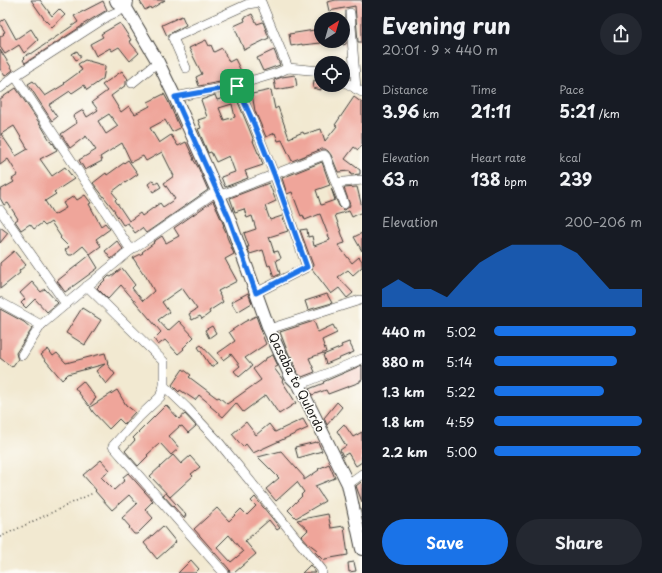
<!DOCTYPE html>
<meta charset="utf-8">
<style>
:root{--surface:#171b24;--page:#242831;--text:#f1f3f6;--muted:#9ea1a6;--accent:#1a73e8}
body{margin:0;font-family:"Playpen Sans",sans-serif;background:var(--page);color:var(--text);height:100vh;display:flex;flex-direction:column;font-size:15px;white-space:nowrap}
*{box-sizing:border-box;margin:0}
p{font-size:13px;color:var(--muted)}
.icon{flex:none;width:22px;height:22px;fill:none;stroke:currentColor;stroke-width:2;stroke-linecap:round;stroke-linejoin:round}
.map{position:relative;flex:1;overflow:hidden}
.panel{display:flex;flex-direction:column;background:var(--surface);width:300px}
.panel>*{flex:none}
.needle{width:26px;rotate:37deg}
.fabs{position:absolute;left:314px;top:12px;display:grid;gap:8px}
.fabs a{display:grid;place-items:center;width:36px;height:36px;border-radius:50%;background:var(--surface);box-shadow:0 2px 6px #0003;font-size:20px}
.pin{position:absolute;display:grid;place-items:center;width:34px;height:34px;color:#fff;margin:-17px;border-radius:8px;box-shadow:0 2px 6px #0006}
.round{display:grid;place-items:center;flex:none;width:42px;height:42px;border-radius:21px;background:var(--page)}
.headline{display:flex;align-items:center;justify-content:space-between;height:68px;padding:0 20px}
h1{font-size:22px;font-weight:700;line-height:30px}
.metrics{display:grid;grid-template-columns:repeat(3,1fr);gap:6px;height:68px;padding:4px 20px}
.metrics div{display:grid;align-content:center}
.metrics b{font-size:17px;font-weight:700}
.metrics small{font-size:11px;font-weight:400}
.metrics p{font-size:11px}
.chart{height:112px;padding:8px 20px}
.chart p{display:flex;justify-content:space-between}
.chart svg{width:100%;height:72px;margin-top:4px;fill:var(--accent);opacity:.7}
.action{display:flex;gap:8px;margin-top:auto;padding:8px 20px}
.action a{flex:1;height:46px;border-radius:24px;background:var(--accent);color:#fff;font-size:16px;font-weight:700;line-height:46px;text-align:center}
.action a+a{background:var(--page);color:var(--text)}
ul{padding:0 20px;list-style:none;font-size:13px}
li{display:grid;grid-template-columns:64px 48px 1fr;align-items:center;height:30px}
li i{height:10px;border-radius:5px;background:var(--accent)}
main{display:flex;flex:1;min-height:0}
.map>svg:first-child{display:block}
</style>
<main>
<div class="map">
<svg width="362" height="573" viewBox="0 0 362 573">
<rect width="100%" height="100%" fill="#fdfcf7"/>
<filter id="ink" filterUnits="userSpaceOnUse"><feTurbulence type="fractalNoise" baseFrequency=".025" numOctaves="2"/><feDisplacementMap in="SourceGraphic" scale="8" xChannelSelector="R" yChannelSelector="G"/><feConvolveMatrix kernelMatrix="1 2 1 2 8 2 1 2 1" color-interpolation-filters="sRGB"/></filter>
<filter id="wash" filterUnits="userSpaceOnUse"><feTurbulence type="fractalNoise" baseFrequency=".012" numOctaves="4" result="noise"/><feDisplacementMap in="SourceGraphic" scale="16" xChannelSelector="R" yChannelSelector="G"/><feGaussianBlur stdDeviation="0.9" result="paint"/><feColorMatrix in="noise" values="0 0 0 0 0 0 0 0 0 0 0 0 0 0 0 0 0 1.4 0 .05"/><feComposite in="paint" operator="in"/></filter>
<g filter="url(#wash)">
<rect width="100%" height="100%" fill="#f2e9d1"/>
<g id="blocks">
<g fill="#efa59a" fill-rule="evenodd">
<path d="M31 0H40L52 16 59 9 65 15 52 27 45 20Z"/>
<path d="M139 0H165L151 9 150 7 145 10Z"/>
<path d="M336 0H362V42H358L355 6 329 11 327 2Z"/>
<path d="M103 1 107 10 82 25V26L25 63 23 60 25 58 24 57 30 53 31 54 78 22 74 16Z"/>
<path d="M252 14 257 24 263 22 269 38 244 50 234 26 245 21 244 18Z"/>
<path d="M182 16 186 25 171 33 167 36 162 25Z"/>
<path d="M5 19 16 39 31 29 38 40 24 53 19 45 5 54 0 47V37L4 34 3 33 5 32 0 24V22Z"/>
<path d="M120 23 131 40 129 41 139 53 130 61 119 47 112 51 110 48 96 56 90 44 103 37 101 34Z"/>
<path d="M345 23 346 44 343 45V24Z"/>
<path d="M321 29V43L302 45V44L291 46 289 34Z"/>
<path d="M206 40 209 46 211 45 214 52 222 48 229 62 235 59 241 71 224 78 225 81 199 86 196 77 202 74 189 48Z"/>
<path d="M0 50 13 70 5 76 0 69Z"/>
<path d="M274 50 280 65 263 71 257 58Z"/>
<path d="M77 51 81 57 76 60 72 54Z"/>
<path d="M85 60 103 65 105 66V68L103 79 87 90 84 85 72 93 70 91 49 105 57 117 52 121 28 84 33 81 45 96 65 84 64 83 82 70 78 64Z"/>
<path d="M344 63H348L349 78 344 75Z"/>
<path d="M122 71 128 79 126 81V85L111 96 121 112 129 106 135 114 150 106 148 102 164 94 168 101 180 128 172 132 165 120 150 128 159 143 171 135 178 146 186 142 194 159H193L198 167 208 190 146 233 142 228 135 233 128 223 123 225 114 211H115L93 183 106 173 107 175 128 160 138 174 125 183V182L112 192 117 198 115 200 129 221 140 213 142 216 160 203 163 207 175 199 164 183 174 176 162 152 146 161 143 156 131 162 122 143 100 157 102 161 85 170 79 160 96 150 86 136 70 148 61 134 77 123 73 116 83 110 87 117 98 110 92 102 107 91 102 85ZM109 114 118 126 106 134 98 121Z"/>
<path d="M295 75 297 86 276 90 274 80 282 77Z"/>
<path d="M314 80 321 82V90L313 88Z"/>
<path d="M16 88 42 127 52 144 53 143 57 150 40 159 52 176 65 167 74 179 54 192 56 194 45 201 54 215 66 208 63 203 74 196 77 200 85 195 91 203 89 204 101 226 105 223 110 229 96 239 101 246 90 254 83 246 72 255H69L65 250 69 247 60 238 61 237 51 222 45 226 42 223 34 229 30 224 21 230 15 221 18 219 8 203 4 205 0 198V190L14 182 12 179 18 175 8 159 0 165V99ZM14 126 28 149 16 156 1 134Z"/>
<path d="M271 90 275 109 278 107 289 138 303 132 304 134 321 129 325 141 337 126 335 125 354 97 362 103V145L358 150 354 147 345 159 360 170V174L351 175 350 171 338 172 331 155 328 151 325 149H322L292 161 282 140 278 141 275 133 266 137 255 111 252 94Z"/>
<path d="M215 95 217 100 235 95 248 126 254 141H253L258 153H259L263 165 245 171 248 178 225 187 221 177 235 172 229 156 216 162 211 152 208 153 198 129 201 128 198 120 207 117 201 100ZM232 104 235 117 224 120 219 108Z"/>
<path d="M322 162 330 185 316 190 321 205 335 200 331 188 339 206 343 210 346 209 349 207 350 205 344 188 357 187 362 207V212L352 217 349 211 335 215 345 243 338 245 352 263 359 257 362 261V267L353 275 348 270 338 277 353 293 347 298 339 288 331 294 312 269 313 265 300 230 307 229 308 237 312 236 314 246 330 240 320 214 305 220 303 215 301 216 292 192 287 194 282 178Z"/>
<path d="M153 180 155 184 158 182 161 187 153 192 148 184Z"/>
<path d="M269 183 276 201 265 206 270 220 282 216 288 231 269 237 274 252 278 251 281 258 276 260 280 274 274 277 270 265 268 266 263 250 250 254 247 247H249L244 233 256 229 252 216 247 218 244 209 235 212 230 198Z"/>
<path d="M213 201 222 221 224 226H223L226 232 227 237 234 254 225 259 237 281 218 291 220 294H219L223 302 209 311 210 313 202 319 200 316 192 320 189 314 197 309 182 288 162 302 169 312 158 320 168 331 179 321 194 337 183 348 184 349 178 354 165 340 158 345 154 339 161 332 121 285 108 299 97 288 109 276 111 277 122 268 135 285 132 288 143 301 154 291 144 273H143L133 258 143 253 142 252 154 243 153 242 162 236 166 243 179 236 174 228Z"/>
<path d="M0 227 8 233 0 243Z"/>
<path d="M362 233V251L354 237Z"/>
<path d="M117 241 123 249 111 259 105 251Z"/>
<path d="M14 251 26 265 19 271 20 273 0 289V263Z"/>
<path d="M90 255 98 268 65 292 57 281Z"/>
<path d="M32 282 41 292 45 289 58 303 47 312 35 299 26 308 21 303 25 299 20 293Z"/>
<path d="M248 293 252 303 237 312 231 302Z"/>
<path d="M327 294 332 303 308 310 305 301Z"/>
<path d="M82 308 101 320 85 345 66 333Z"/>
<path d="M0 309 24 322 32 329 16 353 17 357 18 359 12 367 0 358Z"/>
<path d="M256 316 262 332H261L266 344 245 358 252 366 239 377 234 371 240 366 231 354 223 360 218 353 235 341 229 332 244 322Z"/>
<path d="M314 321 318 332 333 325 337 333 322 340 326 352 309 358 315 372 302 377 297 373 291 356 290 357 285 345 280 332Z"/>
<path d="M212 326 216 333 209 338 205 330Z"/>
<path d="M349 342 354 352 326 364 323 355 342 347 341 345Z"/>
<path d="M201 345 218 363 211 367 198 347Z"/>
<path d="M48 349 53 356 57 353 66 363 105 353 108 363 107 364 115 374 106 384 96 371 105 364 68 374 62 380 41 355Z"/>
<path d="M273 355 278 366 274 368 283 380 282 381 296 403 279 414 266 395 243 412 236 403 223 417 210 406 211 405 199 395 195 400 180 390 179 392 172 385 183 369 191 375 189 377 217 398 219 397 227 404 261 380 253 369 266 359V358Z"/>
<path d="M362 365V380H360V382L328 394 326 390 312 395 309 389 324 383 323 382Z"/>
<path d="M83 381 96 398 89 406 75 388Z"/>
<path d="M117 390 126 405 135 412 124 424 119 419 109 429 93 412 90 407Z"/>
<path d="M337 402 342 407 327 425 324 418Z"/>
<path d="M166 405 179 419 185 414 196 426 188 433 182 426 180 427V426L169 436 179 448 171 455 160 443 147 455 148 456 138 466 125 451 135 440 133 438Z"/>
<path d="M303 419 308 428 253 453 246 444 243 447 232 434 246 422 256 435 269 424 275 432Z"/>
<path d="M344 424 353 437 362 432V462L356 466 348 453 343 456 340 450 346 446 337 431Z"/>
<path d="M316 442V443L318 442 322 451 298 458 295 447Z"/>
<path d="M281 451 304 477V480L319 470 318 469 329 464 335 478 315 486 325 501 296 518 288 510 302 496 301 495 304 492 297 482 276 501 266 489 279 478 258 457Z"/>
<path d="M173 455 181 464 190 456 200 467 191 474 193 476 170 497 150 476Z"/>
<path d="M101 460 110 470 101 477 114 490 125 480 123 477 128 473 153 501 145 509 153 518 137 534H134L129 528 130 527 122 518 137 504 129 495 112 510 102 499 95 491 96 490 83 475Z"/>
<path d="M361 482 362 484V502L356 486Z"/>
<path d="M166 493 186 515 184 518 163 495Z"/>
<path d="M255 497 280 528 277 530 269 520 245 541 256 554 234 573H230L229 569 194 529 217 508 229 521 241 509 247 515 256 506 251 501ZM229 535 243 552 231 562 217 547Z"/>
<path d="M328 514 331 528 344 526 348 555 325 559 324 561 315 552 317 550 308 543 302 536 308 530 297 520Z"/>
<path d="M163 526 176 542 157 559 144 543Z"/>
<path d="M191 560 199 569 195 573H178Z"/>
<path d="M354 562 356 571 349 572 348 563Z"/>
<path d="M310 565 316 573H302Z"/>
</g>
</g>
</g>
<g filter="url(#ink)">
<use href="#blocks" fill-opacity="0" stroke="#3c3b37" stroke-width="1"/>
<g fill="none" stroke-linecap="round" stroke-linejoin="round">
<defs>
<g id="street">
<path d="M350 13 356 89"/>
<path d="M186 68 173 38 248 4 261 2 288 68"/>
<path d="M15 76 131 250"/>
<path d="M343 81 362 92"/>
<path d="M132 83 158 62"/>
<path d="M237 85 254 124 274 174 307 267 256 293"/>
<path d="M0 88 15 76 108 16 126 8"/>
<path d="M175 97 237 85 277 73 288 68 321 71"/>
<path d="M336 183 362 180"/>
<path d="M0 210 66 304"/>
<path d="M87 286 164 362V386L187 408 217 440 322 570V573"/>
<path d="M0 302 41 325"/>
<path d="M269 329 360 300"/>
<path d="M22 355 41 325 66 304 131 250 211 195 218 192 224 194 324 155 326 157 344 204"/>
<path d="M299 385 362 359"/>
<path d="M164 386 160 397 139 417 113 446 224 573"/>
<path d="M348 484 362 474"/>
</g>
<g id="secondary">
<path d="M116 0 117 2 126 8"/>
<path d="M127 0 126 8 158 62 175 97 229 218 269 329 291 377 299 385 348 484 362 549"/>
</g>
</defs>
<use href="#street" stroke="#3c3b37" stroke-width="10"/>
<use href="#secondary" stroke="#3c3b37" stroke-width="14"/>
<path stroke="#3c3b37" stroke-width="1.5" stroke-dasharray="1 3" stroke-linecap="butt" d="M0 537 93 493"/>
<use href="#street" stroke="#fff" stroke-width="9"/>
<use href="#secondary" stroke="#fff" stroke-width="12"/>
</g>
</g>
<g fill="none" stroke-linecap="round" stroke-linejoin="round" filter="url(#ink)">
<defs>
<path id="route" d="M237 86 254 124 274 174 307 267 256 293 229 218 175 97Z"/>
</defs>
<use href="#route" stroke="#fff" stroke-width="8"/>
<use href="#route" stroke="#1a73e8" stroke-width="5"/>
</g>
<g text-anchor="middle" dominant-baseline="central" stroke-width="3" stroke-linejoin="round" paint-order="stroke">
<g font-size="12" fill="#1c1c1c" stroke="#fdfcf7">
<text transform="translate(297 382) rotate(63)">Qasaba to Qulordo</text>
</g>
</g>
</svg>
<div class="fabs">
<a><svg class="needle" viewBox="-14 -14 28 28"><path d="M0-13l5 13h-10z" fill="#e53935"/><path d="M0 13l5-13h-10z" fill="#9ea1a6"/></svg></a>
<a><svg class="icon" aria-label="locate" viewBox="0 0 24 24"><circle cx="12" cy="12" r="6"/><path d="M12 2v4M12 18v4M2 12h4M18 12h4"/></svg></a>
</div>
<div class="pin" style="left:237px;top:86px;background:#1e9e55"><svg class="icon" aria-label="arrive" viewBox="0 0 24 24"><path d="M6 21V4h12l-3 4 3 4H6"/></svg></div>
</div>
<section class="panel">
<div class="headline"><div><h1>Evening run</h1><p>20:01 · 9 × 440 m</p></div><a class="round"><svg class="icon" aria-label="share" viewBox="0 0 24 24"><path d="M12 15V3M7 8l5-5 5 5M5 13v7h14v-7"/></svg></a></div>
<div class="metrics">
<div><p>Distance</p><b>3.96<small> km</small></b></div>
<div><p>Time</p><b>21:11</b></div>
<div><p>Pace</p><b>5:21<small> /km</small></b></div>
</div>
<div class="metrics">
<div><p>Elevation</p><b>63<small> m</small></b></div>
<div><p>Heart rate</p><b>138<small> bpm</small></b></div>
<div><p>kcal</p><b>239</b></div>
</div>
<div class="chart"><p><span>Elevation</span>200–206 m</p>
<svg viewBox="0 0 160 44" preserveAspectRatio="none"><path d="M0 44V33L10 27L20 33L30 33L40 38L50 27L60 17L70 11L80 6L90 6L100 6L110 6L120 11L130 22L140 33L150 33L160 33V44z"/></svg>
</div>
<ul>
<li><b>440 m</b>5:02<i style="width:96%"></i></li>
<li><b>880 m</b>5:14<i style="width:83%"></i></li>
<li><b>1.3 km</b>5:22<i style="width:74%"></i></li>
<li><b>1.8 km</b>4:59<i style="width:100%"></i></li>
<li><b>2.2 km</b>5:00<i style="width:99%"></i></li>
</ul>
<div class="action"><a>Save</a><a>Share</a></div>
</section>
</main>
